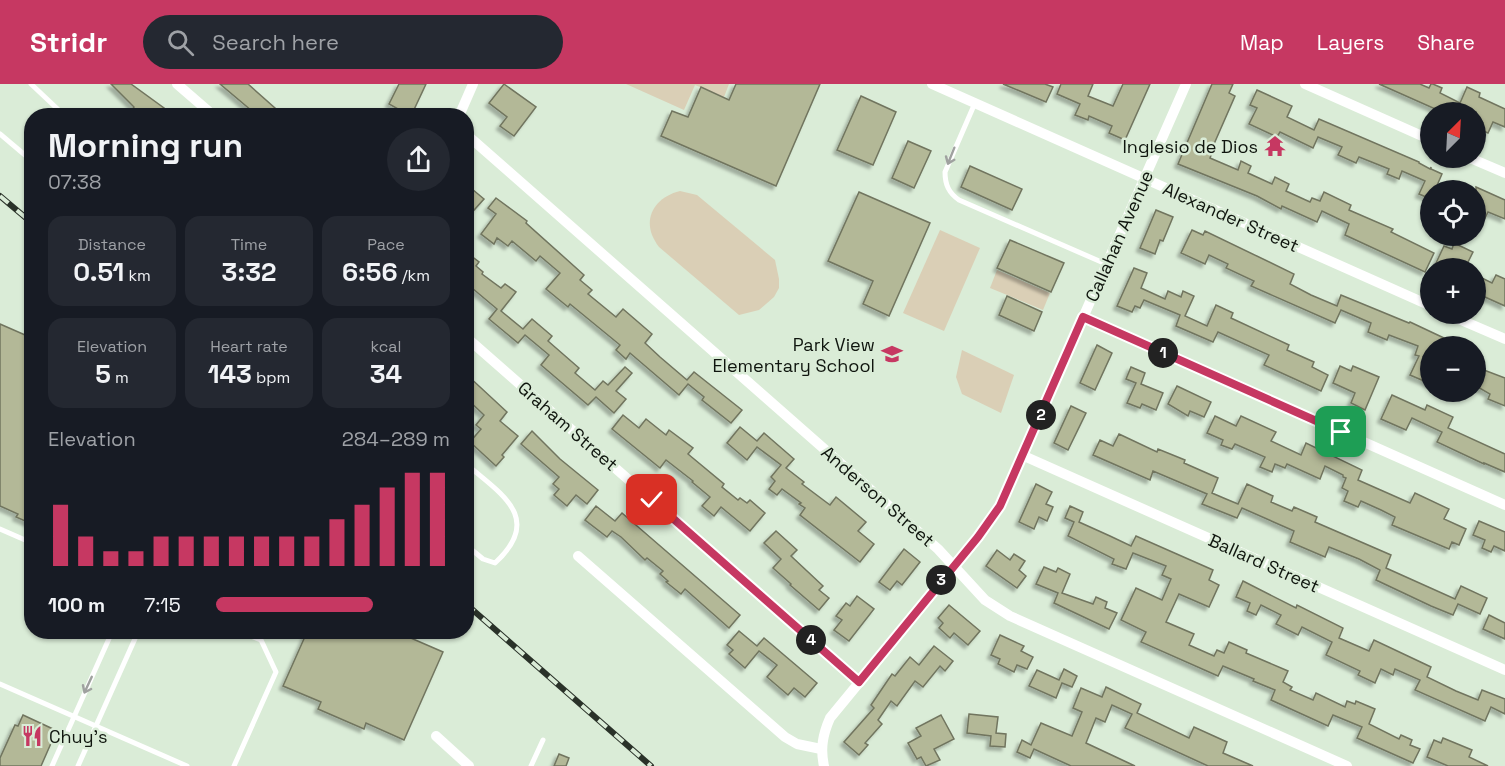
<!DOCTYPE html>
<meta charset="utf-8">
<style>
:root{--surface:#171b24;--page:#242831;--text:#f1f3f6;--muted:#9ea1a6;--accent:#c63862}
body{margin:0;font-family:"Space Grotesk",sans-serif;background:var(--page);color:var(--text);height:100vh;display:flex;flex-direction:column;font-size:22px;white-space:nowrap}
*{box-sizing:border-box;margin:0}
p{font-size:20px;color:var(--muted)}
.icon{flex:none;width:33px;height:33px;fill:none;stroke:currentColor;stroke-width:2;stroke-linecap:round;stroke-linejoin:round}
.map{position:relative;flex:1;overflow:hidden}
.side{position:absolute;left:24px;top:24px;width:450px;height:531px;display:flex;flex-direction:column;background:var(--surface);border-radius:24px;box-shadow:0 2px 4px #0004}
.side>*{flex:none}
.needle{width:39px;rotate:24deg}
.controls{position:absolute;left:1420px;top:18px;display:grid;gap:12px}
.controls a{display:grid;place-items:center;width:66px;height:66px;border-radius:50%;background:var(--surface);box-shadow:0 2px 4px #0004;font-size:30px}
.pin{position:absolute;display:grid;place-items:center;width:51px;height:51px;color:#fff;margin:-26px;border-radius:12px;box-shadow:0 3px 9px #0006}
.km{position:absolute;width:30px;height:30px;margin:-15px;border-radius:50%;background:#222;color:#fff;font-size:16px;line-height:30px;text-align:center}
.round{display:grid;place-items:center;flex:none;width:63px;height:63px;border-radius:32px;background:var(--page)}
.headline{display:flex;align-items:center;justify-content:space-between;height:102px;padding:0 24px}
h1{font-size:33px;font-weight:800;line-height:45px}
.metrics{display:grid;grid-template-columns:repeat(3,1fr);gap:9px;height:102px;padding:6px 24px}
.metrics div{display:grid;align-content:center;border-radius:15px;background:var(--page);text-align:center}
.metrics b{font-size:26px;font-weight:800}
.metrics small{font-size:16px;font-weight:400}
.metrics p{font-size:16px}
.chart{height:168px;padding:12px 24px}
.chart p{display:flex;justify-content:space-between}
.chart svg{width:100%;height:108px;margin-top:6px;stroke:var(--accent);stroke-width:6}
ul{padding:0 24px;list-style:none;font-size:20px}
li{display:grid;grid-template-columns:96px 72px 1fr;align-items:center;height:45px}
li i{height:15px;border-radius:8px;background:var(--accent)}
header{display:flex;align-items:center;gap:36px;box-sizing:border-box;height:84px;padding:0 30px;background:var(--accent);color:#fff}
header strong{font-size:28px}
nav{display:flex;gap:33px;margin-inline-start:auto;font-size:21px}
.search{width:420px;height:54px;background:var(--page);display:flex;align-items:center;gap:15px;box-sizing:border-box;padding:0 21px;border-radius:33px;color:var(--muted);font-size:22px}
.map>svg:first-child{display:block}
</style>
<header>
<strong>Stridr</strong>
<div class="search"><svg class="icon" aria-label="search" viewBox="0 0 24 24"><circle cx="10" cy="10" r="6"/><path d="M15 15l6 6"/></svg>Search here</div>
<nav><a>Map</a><a>Layers</a><a>Share</a></nav>
</header>
<div class="map">
<svg width="1505" height="682" viewBox="0 0 1505 682">
<defs>
<filter id="shadow"><feDropShadow dx="-3.5" dy="3.5" stdDeviation="1.5" flood-color="#0004"/></filter>
</defs>
<rect width="100%" height="100%" fill="#daecd7"/>
<g fill="#dacfb6">
<path d="M626 0H729L724 13 695 1 684 26Z"/>
<path d="M680 107 697 111 775 176 779 195V204L774 213 759 226 739 231 659 163C640 139 652 114 680 107Z"/>
<path d="M940 146 980 164 944 247 903 229Z"/>
<path d="M997 186 1050 209 1043 226 990 204Z"/>
<path d="M962 266 1014 291 1001 329 962 310 956 293Z"/>
</g>
<g fill="#b3b897" stroke="#71755f" stroke-width="1.5" filter="url(#shadow)">
<path d="M111 0H131L175 32H135L130 28 134 23Z"/>
<path d="M220 0H248L284 32H258Z"/>
<path d="M399 0H426L411 32H397L400 26 389 20Z"/>
<path d="M504 0 536 23 514 52 500 42 507 33 489 19Z"/>
<path d="M736 0H820L776 102 661 52 672 27 688 33 701 3 729 16Z"/>
<path d="M1003 0H1045L1053 3 1046 18Z"/>
<path d="M1061 0H1093L1088 12 1113 22 1123 0H1150L1125 56 1109 49 1112 42 1089 32 1088 36 1075 31 1080 20 1057 10Z"/>
<path d="M1212 0H1233L1229 9 1235 12 1214 60 1215 61 1210 74 1238 86 1241 77 1251 82 1248 89 1272 100 1275 93 1289 100 1286 107 1310 118 1312 114 1320 117 1324 108 1351 121 1349 126 1393 145 1391 148 1434 169 1425 188 1345 151 1349 140 1322 127 1317 138 1282 122 1281 125 1257 112 1178 80Z"/>
<path d="M1379 0H1420L1429 4 1431 0H1433L1442 4 1440 9 1460 19 1467 3 1480 9 1479 13 1505 25V43L1493 38 1488 49 1476 44V28H1442Z"/>
<path d="M1257 6 1292 22 1287 33 1314 46 1319 35 1419 78V79L1430 85 1431 83V85L1442 90 1435 106H1431V115L1419 110 1425 97 1402 87 1399 95 1387 90 1389 85 1359 73 1356 79 1338 71 1342 63 1318 53 1313 64 1280 48 1277 53 1249 40 1257 24 1250 21Z"/>
<path d="M861 12 896 28 873 81 837 66Z"/>
<path d="M908 57 931 67 914 104 892 94Z"/>
<path d="M970 82 1022 105 1012 126 961 103Z"/>
<path d="M466 100 484 115 466 135Z"/>
<path d="M1476 103 1505 116V135L1488 128 1485 134 1476 131Z"/>
<path d="M859 108 930 139 889 232 863 220 873 197 828 177Z"/>
<path d="M496 114 527 137 526 139 584 191 580 196 592 206 588 210 616 233 623 225 652 250 645 259 660 273 687 296 694 288 742 326 731 339 702 316 704 313 688 300 679 311 630 269 626 275 616 266 620 261 570 220 568 223 546 205 560 189 540 172 536 177 512 157 508 162 497 154 494 160 481 150 496 130 488 124Z"/>
<path d="M1156 126 1173 133 1163 157 1160 156 1155 170 1140 164Z"/>
<path d="M1192 146 1203 151 1205 147 1294 190 1290 200 1311 211 1337 222 1341 211 1409 239 1410 238 1461 262H1431V300L1410 291 1419 272 1415 271 1418 262 1389 251 1387 256 1368 248 1371 239 1341 226 1335 239 1251 202 1254 197 1226 184 1228 180 1209 171 1205 180 1181 169Z"/>
<path d="M1010 156 1064 179 1051 208 997 184Z"/>
<path d="M1454 159 1473 168 1465 184H1448L1436 179 1444 162 1452 165Z"/>
<path d="M466 168 479 178 476 182 483 188 482 190 501 204 505 200 516 208 501 227 523 245 532 235 552 252 548 257 579 284 575 289 595 306 603 297 608 301 625 283 632 289 616 307 626 315 614 329 596 313 588 321 541 281 549 271 525 251 518 259 489 235 497 225 466 199Z"/>
<path d="M1134 184 1147 189 1141 204 1165 215 1168 207 1181 213 1183 207 1194 212 1185 232 1207 242 1216 221 1233 229 1231 234 1289 261 1287 266 1314 278 1312 283 1328 291 1321 307 1264 281 1269 271 1218 248 1213 258 1176 242 1180 231 1144 216 1140 224 1135 222 1132 228 1117 222Z"/>
<path d="M1496 191 1505 195V222L1476 209 1482 194 1492 199Z"/>
<path d="M1007 212 1042 228 1034 247 999 231Z"/>
<path d="M0 240 32 254V440L16 433 18 430 0 422Z"/>
<path d="M1097 261 1112 269 1095 306 1080 299Z"/>
<path d="M1340 282 1351 287 1353 282 1379 293 1365 326 1351 319 1355 309 1333 299Z"/>
<path d="M1131 283 1145 289 1141 300 1163 309 1156 326 1142 320 1140 324 1127 319 1136 299 1126 295Z"/>
<path d="M1476 283 1505 294V322L1488 315 1490 310 1476 302Z"/>
<path d="M466 290 507 328 500 337 518 352 502 371 504 373 496 382 470 358 481 345 476 341 484 331 466 314Z"/>
<path d="M1177 302 1211 318 1204 333 1190 327 1188 332 1168 320Z"/>
<path d="M1392 311 1425 326 1427 321 1453 333 1448 344 1505 370V388L1484 379V380L1437 358 1442 348 1412 334 1406 346 1381 335Z"/>
<path d="M1071 322 1086 329 1068 366 1054 359Z"/>
<path d="M623 331 639 344 646 335 666 351 669 346 693 364 688 370 724 400 722 403 738 416 740 414 747 419 750 416 765 429 750 447 721 423 714 432 702 422 710 413 692 398 693 397 666 376 660 384 612 345Z"/>
<path d="M1215 332 1236 342 1241 332 1276 348 1271 357 1301 371 1306 359 1362 386 1358 396 1410 419 1415 409 1449 425 1444 435 1466 445 1459 461 1452 458 1449 465 1392 441 1395 433 1381 426 1361 417 1358 423 1344 417 1348 407 1342 404 1346 394 1343 393V391L1325 382 1320 395 1287 380 1285 384 1275 380 1272 388 1260 383 1265 373 1235 360 1232 365 1221 361 1223 356 1207 349Z"/>
<path d="M740 343 757 357 764 349 794 375 786 384 804 398 802 400 830 421 836 413 866 438 858 447 874 460 860 478 800 431 805 424 799 420 801 419 782 405 777 411 769 405 775 397 771 393 781 381 757 363 747 376 727 359Z"/>
<path d="M532 347 560 375 598 406 587 420 576 411 567 422 554 411 559 405 553 400 559 393 521 360Z"/>
<path d="M1119 350 1157 368 1158 365 1185 376 1184 379 1218 394 1212 409 1226 415 1238 420 1247 400 1273 412 1271 418 1292 427 1294 423 1317 433 1315 438 1391 471 1386 484 1455 515 1461 502 1487 514 1480 530 1458 520 1453 531 1431 522 1376 496 1380 486 1359 475 1329 463 1325 473 1290 458 1294 447 1242 424 1237 434 1202 420 1207 410 1153 387 1150 396 1093 371 1100 356 1113 362Z"/>
<path d="M1036 400 1052 408 1046 420 1053 423 1047 437 1039 433 1034 445 1019 438Z"/>
<path d="M596 422 615 437 622 429 740 531 729 544 685 505 681 510 666 498 668 497 660 490 663 487 647 474 645 476 621 453 612 447 607 453 585 436Z"/>
<path d="M1070 422 1083 428 1079 438 1110 452 1131 462 1136 452 1213 486 1209 496 1219 501 1209 523 1179 510 1166 538 1194 550 1189 561 1214 572 1217 566 1224 569 1229 558 1247 566 1246 569 1288 587 1283 598 1292 603 1290 606 1313 616 1316 609 1345 623 1347 617 1355 620 1356 617 1375 625 1369 640 1399 655 1401 651 1412 656 1410 661 1420 665 1413 679 1357 654 1362 643 1333 631 1328 642 1271 616 1275 606 1253 597 1254 595 1223 582 1218 592 1141 558 1146 548 1121 536 1136 504 1162 516 1171 495 1162 491 1166 482 1133 469 1126 485 1112 480 1114 475 1068 452 1074 438 1065 434Z"/>
<path d="M1479 437 1505 448V467L1494 462 1491 468 1482 464 1485 456 1473 451Z"/>
<path d="M776 447 797 466 791 472 823 502 819 506 829 514 819 526 790 501 791 500 773 484 781 475 764 459Z"/>
<path d="M904 465 920 478 902 501 897 497 890 506 879 498Z"/>
<path d="M997 466 1010 476 1014 470 1025 477 1019 486 1026 492 1017 504 986 482Z"/>
<path d="M1044 483 1056 488 1058 484 1070 490 1062 509 1093 520 1096 513 1107 518 1105 524 1117 529 1109 545 1054 519 1058 509 1036 500Z"/>
<path d="M1243 497 1296 524 1297 521 1343 544 1339 554 1369 567 1374 556 1431 583 1427 593 1456 607 1478 616 1482 606 1505 615V630L1491 623 1485 637 1415 606 1420 596 1395 585 1393 591 1381 585 1375 599 1358 591 1360 587 1326 571 1332 558 1302 543 1298 551 1276 540 1281 531 1261 521 1256 531 1247 527 1250 519 1236 513Z"/>
<path d="M857 512 874 525 849 557 834 546 842 536 836 532 846 519 850 522Z"/>
<path d="M949 521 980 547 968 561 954 549 950 554 939 544 943 539 938 534Z"/>
<path d="M1489 531 1505 539V555L1483 545Z"/>
<path d="M739 547 757 562 764 554 817 599 805 613 794 604 788 611 767 593 777 581 759 567 745 584 729 570 733 566 727 561Z"/>
<path d="M307 548H397L443 568 404 656 366 639 364 645 318 625 321 618 283 602Z"/>
<path d="M1000 551 1024 562 1021 567 1033 573 1027 585 1017 581 1014 588 998 580 1000 575 991 571Z"/>
<path d="M934 562 953 577 945 587 940 582 923 603 915 597 897 622 891 617 878 636 882 640 865 659 868 661 859 671 844 658 874 624 871 621 892 590 895 592 910 573 919 581Z"/>
<path d="M1064 585 1077 592 1072 603 1062 599 1056 614 1029 602 1037 586 1059 596Z"/>
<path d="M1106 603 1141 620 1137 629 1189 654 1194 643 1227 658 1223 669 1253 682H1208L1125 644 1132 630 1112 621 1105 638 1096 634 1086 659 1135 682H1071L1034 665 1030 674 1017 668 1022 656 1031 661 1041 639 1072 652 1082 628 1073 624 1081 604 1102 613Z"/>
<path d="M969 630 998 633 996 649 1006 650 1005 663 990 662 991 652 967 649Z"/>
<path d="M23 631 53 645 49 656 52 657 41 682H0V674L15 641 18 642Z"/>
<path d="M941 631 954 655 934 665 940 676 926 682 921 673 917 675 908 659 921 652 916 644Z"/>
<path d="M1443 654 1472 666 1469 673 1488 682H1448L1427 673 1434 656 1441 659Z"/>
<path d="M559 670 569 674 566 682H554Z"/>
</g>
<g fill="none" stroke-linecap="round" stroke-linejoin="round">
<g stroke="#fff" stroke-width="5">
<path d="M31 0 65 32"/>
<path d="M975 19 945 88C945 101 949 109 959 116L1106 180"/>
<path d="M0 50 32 77"/>
<path d="M466 380C501 410 544 434 495 479L483 475 466 461"/>
<path d="M0 445 32 459"/>
<path d="M0 600 187 682"/>
<path d="M52 682 112 548"/>
<path d="M78 682 138 548"/>
<path d="M234 682 276 588 261 556 241 548"/>
<path d="M531 682 543 656"/>
</g>
<g stroke="#fff" stroke-width="10">
<path d="M177 0 214 32"/>
<path d="M932 0 1431 222"/>
<path d="M1305 0 1431 56"/>
<path d="M459 32 473 0"/>
<path d="M466 50 938 465 985 516 1010 532 1347 682"/>
<path d="M1470 74 1505 89"/>
<path d="M1447 230 1505 255"/>
<path d="M1083 233 1505 421"/>
<path d="M466 253 859 598"/>
<path d="M1024 372 1505 586"/>
<path d="M578 472 785 653 797 660 821 665"/>
<path d="M436 652 469 682"/>
<path d="M824 682C820 664 823 650 830 634L978 454 1000 422 1186 0"/>
</g>
<defs>
<g id="rail">
<path d="M0 112 32 139"/>
<path d="M466 520 651 682"/>
</g>
</defs>
<use href="#rail" stroke="#2a3229" stroke-width="6"/>
<use href="#rail" stroke="#daecd7" stroke-width="4" stroke-dasharray="11" stroke-linecap="butt"/>
</g>
<defs><path id="oneway-shaft" d="M-6 0H5M1.5-3L5.5 0L1.5 3" fill="none" stroke-width="1.6" stroke-linecap="round" stroke-linejoin="round" transform="scale(1.5)"/></defs>
<g stroke="#9fa19f">
<use href="#oneway-shaft" transform="translate(951 72) rotate(112)"/>
<use href="#oneway-shaft" transform="translate(88 601) rotate(115)"/>
</g>
<g fill="none" stroke-linecap="round" stroke-linejoin="round">
<defs>
<path id="route" d="M652 416 859 598 978 453 1000 422 1083 233 1341 348"/>
</defs>
<use href="#route" stroke="#fff" stroke-width="12"/>
<use href="#route" stroke="#c63862" stroke-width="8"/>
</g>
<defs>
<symbol id="temple-bare" viewBox="-9 -9 18 18"><path d="M0-6L5-2H3V0L6.5 2.5H4V6H1.5V3h-3V6H-4V2.5H-6.5L-3 0V-2H-5Z" fill="#c63862" stroke="#daecd7" stroke-width="2.5" paint-order="stroke"/></symbol>
<symbol id="school-bare" viewBox="-9 -9 18 18"><path d="M0-5L7-2L0 1L-7-2ZM-4 1L0 2.5L4 1V4Q0 6-4 4Z" fill="#c63862" stroke="#daecd7" stroke-width="2.5" paint-order="stroke"/></symbol>
<symbol id="restaurant-bare" viewBox="-9 -9 18 18"><path d="M-5-6h1v4h1v-4h1v4h1v-4h1v5L-1.5 .5V6h-2V.5L-5-1ZM5-6V6H3V1.5H1.5Q1.5-4 5-6Z" fill="#c63862" stroke="#daecd7" stroke-width="2.5" paint-order="stroke"/></symbol>
</defs>
<g fill-rule="evenodd">
<use href="#temple-bare" x="1260" y="47" width="30" height="30"/>
<use href="#school-bare" x="877" y="255" width="30" height="30"/>
<use href="#restaurant-bare" x="17" y="637" width="30" height="30"/>
</g>
<g text-anchor="middle" dominant-baseline="central" stroke-width="5" stroke-linejoin="round" paint-order="stroke">
<g font-size="18" fill="#0f150e" stroke="#daecd7" text-anchor="end">
<text x="1258" y="62">Inglesio de Dios</text>
<text x="875" y="260">Park View<tspan x="875" dy="21">Elementary School</tspan></text>
<text x="49" y="652" text-anchor="start">Chuy's</text>
</g>
<g font-size="18" fill="#0f150e" stroke="#daecd7">
<text transform="translate(1231 133) rotate(24)">Alexander Street</text>
<text transform="translate(1119 152) rotate(-66)">Callahan Avenue</text>
<text transform="translate(568 342) rotate(41)">Graham Street</text>
<text transform="translate(878 412) rotate(41)">Anderson Street</text>
<text transform="translate(1264 479) rotate(24)">Ballard Street</text>
</g>
</g>
</svg>
<div class="controls">
<a><svg class="needle" viewBox="-14 -14 28 28"><path d="M0-13l5 13h-10z" fill="#e53935"/><path d="M0 13l5-13h-10z" fill="#9ea1a6"/></svg></a>
<a><svg class="icon" aria-label="locate" viewBox="0 0 24 24"><circle cx="12" cy="12" r="6"/><path d="M12 2v4M12 18v4M2 12h4M18 12h4"/></svg></a>
<a>+</a>
<a>−</a>
</div>
<div class="pin" style="left:1341px;top:348px;background:#1e9e55"><svg class="icon" aria-label="arrive" viewBox="0 0 24 24"><path d="M6 21V4h12l-3 4 3 4H6"/></svg></div>
<div class="pin" style="left:652px;top:416px;background:#d93025"><svg class="icon" aria-label="check" viewBox="0 0 24 24"><path d="M5 12l5 5 9-10"/></svg></div>
<b class="km" style="left:1163px;top:269px">1</b>
<b class="km" style="left:1041px;top:331px">2</b>
<b class="km" style="left:941px;top:496px">3</b>
<b class="km" style="left:811px;top:556px">4</b>
<section class="side">
<div class="headline"><div><h1>Morning run</h1><p>07:38</p></div><a class="round"><svg class="icon" aria-label="share" viewBox="0 0 24 24"><path d="M12 15V3M7 8l5-5 5 5M5 13v7h14v-7"/></svg></a></div>
<div class="metrics">
<div><p>Distance</p><b>0.51<small> km</small></b></div>
<div><p>Time</p><b>3:32</b></div>
<div><p>Pace</p><b>6:56<small> /km</small></b></div>
</div>
<div class="metrics">
<div><p>Elevation</p><b>5<small> m</small></b></div>
<div><p>Heart rate</p><b>143<small> bpm</small></b></div>
<div><p>kcal</p><b>34</b></div>
</div>
<div class="chart"><p><span>Elevation</span>284–289 m</p>
<svg viewBox="0 0 160 44" preserveAspectRatio="none"><path d="M5 44V19M15 44V32M25 44V38M35 44V38M45 44V32M55 44V32M65 44V32M75 44V32M85 44V32M95 44V32M105 44V32M115 44V25M125 44V19M135 44V12M145 44V6M155 44V6"/></svg>
</div>
<ul>
<li><b>100 m</b>7:15<i style="width:67%"></i></li>
</ul>
</section>
</div>
